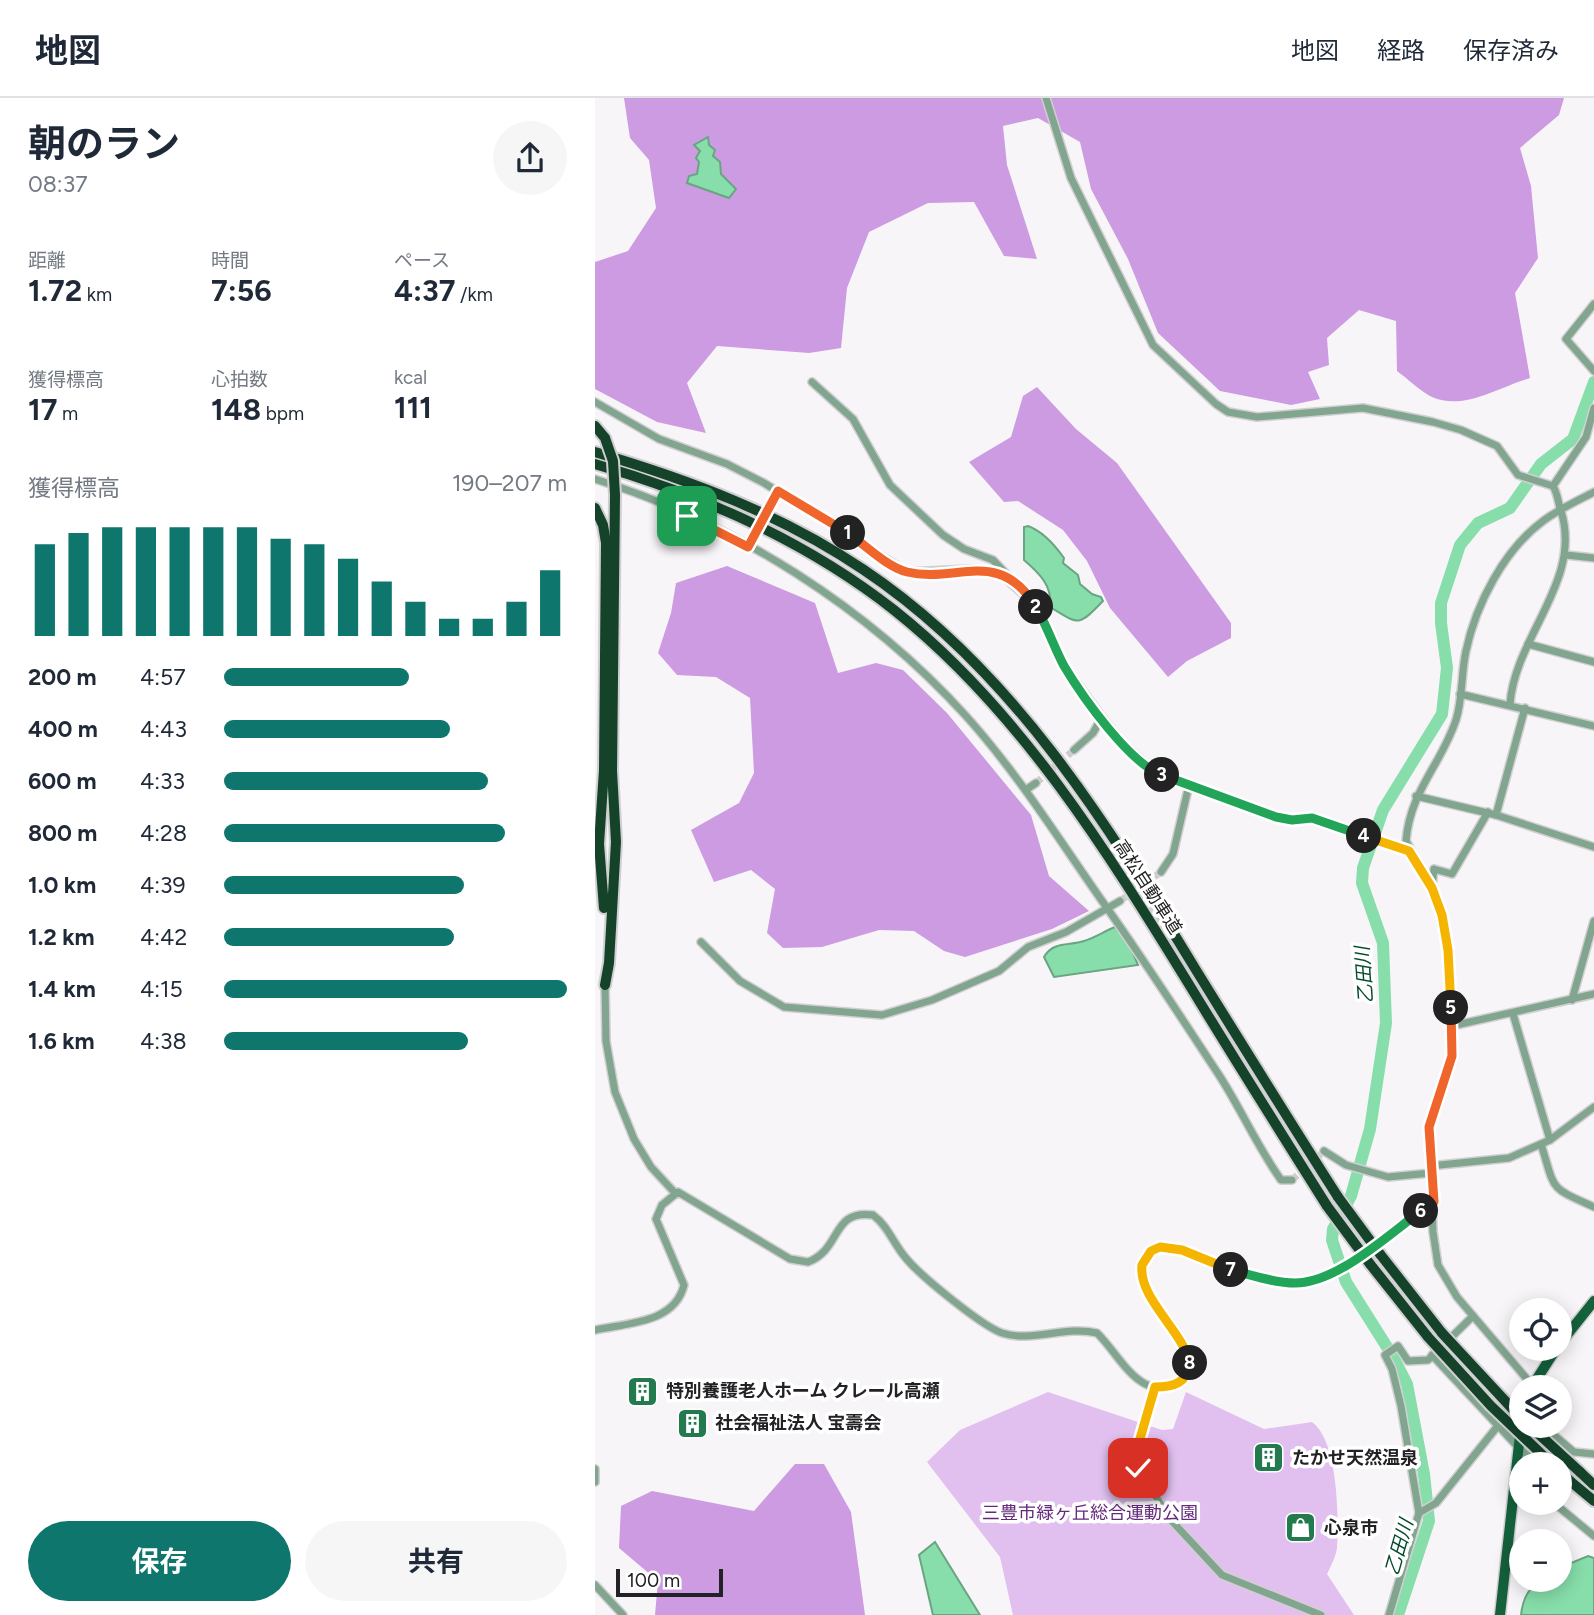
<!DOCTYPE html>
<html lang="ja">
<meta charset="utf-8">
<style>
:root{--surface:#fff;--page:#f6f6f7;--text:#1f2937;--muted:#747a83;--line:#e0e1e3;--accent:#0f766e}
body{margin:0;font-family:Figtree,"Noto Sans JP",sans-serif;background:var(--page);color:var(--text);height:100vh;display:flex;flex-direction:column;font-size:26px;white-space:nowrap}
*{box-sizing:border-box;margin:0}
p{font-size:23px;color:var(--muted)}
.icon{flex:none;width:38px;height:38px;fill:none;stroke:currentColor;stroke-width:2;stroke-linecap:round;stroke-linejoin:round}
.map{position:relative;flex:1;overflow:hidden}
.sheet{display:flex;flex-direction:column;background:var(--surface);width:595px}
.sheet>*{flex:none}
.buttons{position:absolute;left:914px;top:1200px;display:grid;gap:14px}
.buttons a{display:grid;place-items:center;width:63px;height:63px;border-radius:50%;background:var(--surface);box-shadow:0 4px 18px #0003;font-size:35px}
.scale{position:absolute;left:21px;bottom:18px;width:107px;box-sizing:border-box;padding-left:7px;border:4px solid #222123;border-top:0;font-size:19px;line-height:24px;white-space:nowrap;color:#222123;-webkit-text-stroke:5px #fff;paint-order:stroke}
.pin{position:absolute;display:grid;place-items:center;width:60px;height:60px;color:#fff;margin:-30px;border-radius:14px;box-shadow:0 4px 10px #0006}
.km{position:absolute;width:35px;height:35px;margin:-18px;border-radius:50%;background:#222;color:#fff;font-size:19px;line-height:35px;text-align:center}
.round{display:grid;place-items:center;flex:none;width:74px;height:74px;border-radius:37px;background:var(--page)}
.head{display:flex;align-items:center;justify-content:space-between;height:119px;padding:0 28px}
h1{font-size:38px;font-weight:700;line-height:52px}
.metrics{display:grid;grid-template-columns:repeat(3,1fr);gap:10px;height:119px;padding:7px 28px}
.metrics div{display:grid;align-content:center}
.metrics b{font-size:30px;font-weight:700}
.metrics small{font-size:19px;font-weight:400}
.metrics p{font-size:19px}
.chart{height:196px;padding:14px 28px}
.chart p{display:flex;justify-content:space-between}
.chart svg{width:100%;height:126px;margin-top:7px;stroke:var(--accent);stroke-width:6}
.action{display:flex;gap:14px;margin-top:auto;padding:14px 28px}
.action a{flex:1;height:80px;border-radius:42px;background:var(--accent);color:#fff;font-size:28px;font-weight:700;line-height:80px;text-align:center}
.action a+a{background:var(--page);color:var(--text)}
ul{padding:0 28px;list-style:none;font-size:23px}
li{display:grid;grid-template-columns:112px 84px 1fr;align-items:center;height:52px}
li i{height:18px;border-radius:9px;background:var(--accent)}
header{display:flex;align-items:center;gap:42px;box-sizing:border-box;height:98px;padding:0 35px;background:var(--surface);border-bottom:2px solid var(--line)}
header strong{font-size:33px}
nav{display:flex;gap:38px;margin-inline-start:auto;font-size:24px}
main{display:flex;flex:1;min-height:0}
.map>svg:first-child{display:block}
</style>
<header>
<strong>地図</strong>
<nav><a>地図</a><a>経路</a><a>保存済み</a></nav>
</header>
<main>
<section class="sheet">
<div class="head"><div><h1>朝のラン</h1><p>08:37</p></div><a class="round"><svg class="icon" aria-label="share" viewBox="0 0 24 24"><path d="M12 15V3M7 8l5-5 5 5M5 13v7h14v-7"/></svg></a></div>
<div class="metrics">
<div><p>距離</p><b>1.72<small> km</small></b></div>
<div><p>時間</p><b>7:56</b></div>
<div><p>ペース</p><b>4:37<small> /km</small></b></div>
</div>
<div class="metrics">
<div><p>獲得標高</p><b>17<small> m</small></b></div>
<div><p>心拍数</p><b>148<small> bpm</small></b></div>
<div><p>kcal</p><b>111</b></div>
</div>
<div class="chart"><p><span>獲得標高</span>190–207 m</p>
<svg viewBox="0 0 160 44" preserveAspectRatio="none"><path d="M5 44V12M15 44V8M25 44V6M35 44V6M45 44V6M55 44V6M65 44V6M75 44V10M85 44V12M95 44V17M105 44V25M115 44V32M125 44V38M135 44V38M145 44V32M155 44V21"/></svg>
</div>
<ul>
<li><b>200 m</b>4:57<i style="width:54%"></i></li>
<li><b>400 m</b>4:43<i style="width:66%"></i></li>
<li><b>600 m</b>4:33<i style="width:77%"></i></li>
<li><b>800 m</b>4:28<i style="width:82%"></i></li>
<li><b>1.0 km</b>4:39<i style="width:70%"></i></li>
<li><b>1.2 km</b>4:42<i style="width:67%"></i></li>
<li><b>1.4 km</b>4:15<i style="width:100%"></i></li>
<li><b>1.6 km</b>4:38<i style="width:71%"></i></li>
</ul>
<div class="action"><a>保存</a><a>共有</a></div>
</section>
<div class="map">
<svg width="999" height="1517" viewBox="0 0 999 1517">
<rect width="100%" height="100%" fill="#f8f5f9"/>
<path fill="#e1c0ef" d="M453 1294 567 1332 578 1331 591 1294 669 1331 717 1324C743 1342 744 1420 742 1450 741 1458 736 1468 732 1476L759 1517H418L405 1459 332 1364 365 1332Z"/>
<g fill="#cc9be1">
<path d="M29 0H969L964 17 925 50 936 88 943 160 920 195 935 280C904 289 869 313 837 299 825 293 813 281 802 273L801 223 764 212 732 240 734 267 713 274 725 301 696 307 625 293 563 235 533 161 496 91 485 44 443 20 408 28 412 67 442 161 409 158 379 104 333 105 274 134 252 190 246 250 214 255 122 248 92 285 111 335 62 324 0 291V164L33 153 61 110 54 62 35 40Z"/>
<path d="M442 289 481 331 522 365 636 525V540L592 563 573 579 515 510 492 463 468 432 423 403 409 404 374 364 416 339 428 298Z"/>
<path d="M132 468 220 505 243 575 281 565 308 572 352 615 436 717 454 778 494 813 457 831 370 859 349 853 319 833 284 832 227 849 188 850 172 835 180 791 156 772 119 784 96 732 144 705 159 675 155 600 121 579 82 577 63 555 76 515 81 485Z"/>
<path d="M200 1366H229L256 1414 270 1517H60L63 1483 24 1450 26 1408 57 1393 159 1413Z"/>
</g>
<g fill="#87deaa" stroke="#69a582" stroke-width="2">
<path d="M113 39 114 47 120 52 118 58 125 64 126 76 141 91 134 100 92 85 94 78 102 76 104 64 101 60 105 53 99 47Z"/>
<path d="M433 428C447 433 459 446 469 460L468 465 483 477 485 486 497 496 506 499 508 503C482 530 484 526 455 509 458 488 444 475 429 462V429Z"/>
<path d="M520 829 534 845 543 867 459 879 449 859C458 843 474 848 489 843 499 840 510 833 520 829Z"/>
<path d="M340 1444 385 1517H338L324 1457Z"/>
<path d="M993 1458 999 1460V1517H926C929 1491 940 1482 964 1482V1470Z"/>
</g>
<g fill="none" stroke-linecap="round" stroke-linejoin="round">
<path stroke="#87deaa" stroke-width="12" d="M803 1517 834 1423 829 1376 812 1286 797 1257 751 1184 737 1142 738 1131 756 1098 775 1031 791 925 788 845 767 785 768 770 788 712 847 616 852 570 846 525V505L865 447 883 425 915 410 946 366 978 341 999 284"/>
<g stroke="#cdcbce" stroke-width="7" stroke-dasharray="7 3.5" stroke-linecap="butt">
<path d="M441 685 479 652"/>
<path d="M525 803 566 774"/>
<path d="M697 1082 729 1053"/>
</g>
<defs>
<g id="minor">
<path d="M451 0 476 80 558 247 621 306 633 314 662 319 768 310 838 324 866 332 902 348 923 377 958 388"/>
<path d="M999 206 971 241 999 273"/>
<path d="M217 284 258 321 295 387 348 437 369 451 398 462 418 483"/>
<path d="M0 304 64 341 132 366 169 385 312 474 377 471 408 478 438 505 469 567 507 619 528 645 561 675 681 719 729 723 814 753"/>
<path d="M0 381C140 425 273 510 371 618 425 678 466 745 512 810 551 865 587 921 624 977 646 1011 662 1048 686 1082H697"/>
<path d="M958 388 991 339 999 310"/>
<path d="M971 457 999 460"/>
<path d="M933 546 999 564"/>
<path d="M865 596 999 628"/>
<path d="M915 606C920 538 988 483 966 413 963 405 963 396 958 388"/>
<path d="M479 652 498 635 507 619"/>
<path d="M432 691 441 685"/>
<path d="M821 698 901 717 999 749"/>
<path d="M901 717 930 610"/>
<path d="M566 774 578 756 594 687"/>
<path d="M837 789 839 771 857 776 893 714"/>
<path d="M106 844 145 883 189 909 287 917 337 902 404 873 433 849 471 834 525 803"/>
<path d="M10 887 11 943 20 994 39 1041 56 1069 80 1095"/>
<path d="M977 902 999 823"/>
<path d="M918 916 955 1042"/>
<path d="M857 928 999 896"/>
<path d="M946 1046C961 1094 953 1088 999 1109"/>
<path d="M729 1053 751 1067 793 1079 836 1075"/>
<path d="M835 1068 914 1060 955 1042 999 1009"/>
<path d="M0 1232C33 1225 80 1225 89 1187L61 1121 67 1107 83 1094 195 1161 213 1164C247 1151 236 1111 278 1117 293 1128 298 1145 310 1159 324 1177 387 1228 407 1235 438 1245 470 1227 502 1235 527 1259 546 1310 590 1281 615 1239 524 1196 551 1158 568 1134 605 1162 625 1169 644 1175 666 1181 687 1184 737 1192 800 1132 839 1104"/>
<path d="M837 1257 924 1350 944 1367"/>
<path d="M560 1289 542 1351 543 1370 575 1421 627 1477 726 1517"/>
<path d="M934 1290 937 1287 862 1199 843 1167 838 1134 834 1029 857 958 853 852 847 817 837 790 811 743C815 693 846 667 861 622 868 600 866 575 871 553 881 506 909 452 948 423 964 411 982 403 999 394"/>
<path d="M948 1328 979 1354 999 1356"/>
<path d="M0 1371V1384"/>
<path d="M959 1405 999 1438"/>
<path d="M824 1415 841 1405 926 1299"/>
<path d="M0 1487 28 1517"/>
<path d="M794 1517 824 1415 806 1308 797 1271 790 1257 803 1248 813 1263 833 1262 878 1218"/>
</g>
<g id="major">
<path d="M964 1247 999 1203"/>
<path d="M936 1290 961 1251"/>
<path d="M905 1517 926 1328"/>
</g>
<g id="highway">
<path d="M0 328 10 340"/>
<path d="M0 354C95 382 186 416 269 472 417 571 511 724 601 872 648 948 695 1024 743 1099"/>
<path d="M0 366C107 397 211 443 299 512 425 612 512 753 595 888 640 962 686 1035 732 1108"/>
<path d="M0 410 8 427 11 445 9 672 4 746 9 810"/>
<path d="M10 887 14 865 21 744 17 673 20 397"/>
<path d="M785 1156 847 1235"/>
<path d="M775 1166 833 1239"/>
<path d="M984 1373 999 1387"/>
<path d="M975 1383 999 1403"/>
</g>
</defs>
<use href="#minor" stroke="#d1cfd2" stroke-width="10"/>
<use href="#major" stroke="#d1cfd2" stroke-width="13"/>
<use href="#highway" stroke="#d1cfd2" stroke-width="14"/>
<use href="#minor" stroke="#82a58f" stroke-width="7"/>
<use href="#major" stroke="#15613c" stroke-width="10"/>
<use href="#highway" stroke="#14432a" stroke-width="10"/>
<defs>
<path id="minor-bridge" d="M157 442 181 397"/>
<g id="highway-bridge">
<path d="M10 340 18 363 20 397"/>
<path d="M743 1099 785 1156"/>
<path d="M732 1108 775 1166"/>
<path d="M847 1235 926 1320"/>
<path d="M833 1239 896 1308 958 1367"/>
<path d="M935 1328 984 1373"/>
<path d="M964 1373 975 1383"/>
</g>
</defs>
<use href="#minor-bridge" stroke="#d1cfd2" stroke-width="10" stroke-linecap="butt"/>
<use href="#highway-bridge" stroke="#d1cfd2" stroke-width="14" stroke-linecap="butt"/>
<use href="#minor-bridge" stroke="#82a58f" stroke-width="7"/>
<use href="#highway-bridge" stroke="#14432a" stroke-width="10"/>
</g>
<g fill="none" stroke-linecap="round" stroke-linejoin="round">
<defs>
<path id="split-1" d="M92 418 153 449 183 393 253 435"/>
<path id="split-2" d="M253 435C270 447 292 469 312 474 361 486 404 448 441 509"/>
<path id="split-3" d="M441 509C452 528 459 549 469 568 487 598 534 665 567 677"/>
<path id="split-4" d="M567 677 681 719 697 722 717 720 769 738"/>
<path id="split-5" d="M769 738 814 753 837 790 847 817 853 852 856 910"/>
<path id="split-6" d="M826 1113 839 1104 834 1029 857 958 856 910"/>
<path id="split-7" d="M636 1172C657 1177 679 1185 700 1185 742 1185 793 1137 826 1113"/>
<path id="split-8" d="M595 1265C587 1232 543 1200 547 1167L556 1153 565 1149 587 1152 636 1172"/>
<path id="split-9" d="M543 1370 542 1351 560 1289C579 1289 592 1285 595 1265"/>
</defs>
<use href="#split-1" stroke="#fff" stroke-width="14"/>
<use href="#split-2" stroke="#fff" stroke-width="14"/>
<use href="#split-3" stroke="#fff" stroke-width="14"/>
<use href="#split-4" stroke="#fff" stroke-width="14"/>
<use href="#split-5" stroke="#fff" stroke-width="14"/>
<use href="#split-6" stroke="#fff" stroke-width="14"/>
<use href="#split-7" stroke="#fff" stroke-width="14"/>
<use href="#split-8" stroke="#fff" stroke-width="14"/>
<use href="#split-9" stroke="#fff" stroke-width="14"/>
<use href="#split-1" stroke="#f0652b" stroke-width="9"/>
<use href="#split-2" stroke="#f0652b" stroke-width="9"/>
<use href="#split-3" stroke="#22a559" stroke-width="9"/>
<use href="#split-4" stroke="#22a559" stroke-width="9"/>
<use href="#split-5" stroke="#f5b400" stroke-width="9"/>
<use href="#split-6" stroke="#f0652b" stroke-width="9"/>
<use href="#split-7" stroke="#22a559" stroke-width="9"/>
<use href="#split-8" stroke="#f5b400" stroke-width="9"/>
<use href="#split-9" stroke="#f5b400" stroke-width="9"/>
</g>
<defs>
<symbol id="building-square" viewBox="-11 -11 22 22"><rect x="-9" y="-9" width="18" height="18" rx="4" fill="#227a4e" stroke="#fff"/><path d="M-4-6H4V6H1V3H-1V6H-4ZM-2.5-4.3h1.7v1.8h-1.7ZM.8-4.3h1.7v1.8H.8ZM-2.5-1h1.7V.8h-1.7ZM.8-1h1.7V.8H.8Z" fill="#fff"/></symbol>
<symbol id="shop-square" viewBox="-11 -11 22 22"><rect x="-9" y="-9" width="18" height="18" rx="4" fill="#227a4e" stroke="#fff"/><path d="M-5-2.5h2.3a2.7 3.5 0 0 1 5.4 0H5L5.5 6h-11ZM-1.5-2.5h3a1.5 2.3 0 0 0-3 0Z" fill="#fff"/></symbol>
</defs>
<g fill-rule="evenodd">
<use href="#building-square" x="30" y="1276" width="35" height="35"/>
<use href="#building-square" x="80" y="1308" width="35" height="35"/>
<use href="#building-square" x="656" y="1342" width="35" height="35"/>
<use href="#shop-square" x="688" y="1412" width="35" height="35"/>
</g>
<g text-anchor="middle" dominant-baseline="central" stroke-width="7" stroke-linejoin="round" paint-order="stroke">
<g font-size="18" fill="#222123" stroke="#fff">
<text transform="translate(553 789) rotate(57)">高松自動車道</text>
</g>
<g font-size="18" font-weight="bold" fill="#222123" stroke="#fff" text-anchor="start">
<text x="71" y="1293">特別養護老人ホーム クレール高瀬</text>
<text x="120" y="1325">社会福祉法人 宝壽会</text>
<text x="697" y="1360">たかせ天然温泉</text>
<text x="729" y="1430">心泉市</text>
</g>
<g font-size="18" fill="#66297c" stroke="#fff">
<text x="495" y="1415">三豊市緑ヶ丘総合運動公園</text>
</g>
<g font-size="19" font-style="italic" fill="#054c2c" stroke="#fff">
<text transform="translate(769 877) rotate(-94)">乙田川</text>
<text transform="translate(804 1449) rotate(-74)">乙田川</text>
</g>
</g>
</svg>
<div class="buttons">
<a><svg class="icon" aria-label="locate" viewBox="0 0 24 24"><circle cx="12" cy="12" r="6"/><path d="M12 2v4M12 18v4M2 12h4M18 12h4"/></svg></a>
<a><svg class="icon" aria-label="layers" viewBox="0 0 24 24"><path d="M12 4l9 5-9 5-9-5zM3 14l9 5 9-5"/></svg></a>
<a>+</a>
<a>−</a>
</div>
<div class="scale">100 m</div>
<div class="pin" style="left:92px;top:418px;background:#1e9e55"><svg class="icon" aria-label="arrive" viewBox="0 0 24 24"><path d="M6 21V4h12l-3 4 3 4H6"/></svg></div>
<div class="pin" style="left:543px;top:1370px;background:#d93025"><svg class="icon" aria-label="check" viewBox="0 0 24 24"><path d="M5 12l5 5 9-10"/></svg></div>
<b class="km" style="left:253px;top:435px">1</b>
<b class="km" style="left:441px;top:509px">2</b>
<b class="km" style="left:567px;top:677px">3</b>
<b class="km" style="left:769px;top:738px">4</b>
<b class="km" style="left:856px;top:910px">5</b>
<b class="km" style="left:826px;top:1113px">6</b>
<b class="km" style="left:636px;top:1172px">7</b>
<b class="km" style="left:595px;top:1265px">8</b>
</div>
</main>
